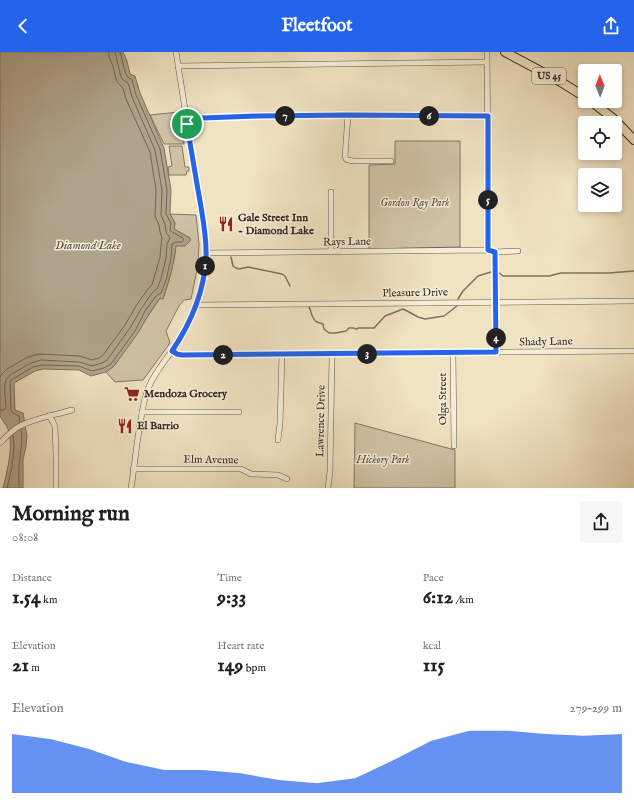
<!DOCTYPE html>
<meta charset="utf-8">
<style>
:root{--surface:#fff;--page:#f6f6f6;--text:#202124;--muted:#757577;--accent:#2563eb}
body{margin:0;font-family:"IM FELL English",serif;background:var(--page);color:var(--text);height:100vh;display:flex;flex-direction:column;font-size:15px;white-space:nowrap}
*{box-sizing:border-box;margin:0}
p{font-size:13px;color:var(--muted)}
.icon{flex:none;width:22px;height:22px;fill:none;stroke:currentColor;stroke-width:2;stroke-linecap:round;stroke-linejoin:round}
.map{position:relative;height:436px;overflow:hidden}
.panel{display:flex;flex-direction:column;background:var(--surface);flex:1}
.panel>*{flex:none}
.needle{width:26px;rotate:359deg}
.tools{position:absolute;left:578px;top:12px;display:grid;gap:8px}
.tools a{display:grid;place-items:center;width:44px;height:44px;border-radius:4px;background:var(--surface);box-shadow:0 2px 6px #0003;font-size:20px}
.pin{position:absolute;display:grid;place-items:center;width:34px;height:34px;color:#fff;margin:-17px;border:2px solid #fff;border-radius:50%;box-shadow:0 1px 4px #0007}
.km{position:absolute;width:20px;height:20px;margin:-10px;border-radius:50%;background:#222;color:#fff;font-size:11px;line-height:20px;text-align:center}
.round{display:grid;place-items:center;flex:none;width:42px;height:42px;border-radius:4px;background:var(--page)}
.overview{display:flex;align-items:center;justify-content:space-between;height:68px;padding:0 12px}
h1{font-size:22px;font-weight:700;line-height:30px}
.metrics{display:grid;grid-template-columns:repeat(3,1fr);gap:6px;height:68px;padding:4px 12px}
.metrics div{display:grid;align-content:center}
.metrics b{font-size:20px;font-weight:700}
.metrics small{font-size:11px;font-weight:400}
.metrics p{font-size:11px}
.chart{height:112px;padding:8px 12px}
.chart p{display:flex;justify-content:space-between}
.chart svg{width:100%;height:72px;margin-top:4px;fill:var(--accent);opacity:.7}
header{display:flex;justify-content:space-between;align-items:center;height:52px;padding:0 12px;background:var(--accent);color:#fff;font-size:18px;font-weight:700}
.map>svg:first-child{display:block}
</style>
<header><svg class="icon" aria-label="back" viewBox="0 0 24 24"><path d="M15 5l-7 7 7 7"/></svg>Fleetfoot<svg class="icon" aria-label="share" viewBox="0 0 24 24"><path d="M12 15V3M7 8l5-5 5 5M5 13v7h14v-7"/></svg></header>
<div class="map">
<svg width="634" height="436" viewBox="0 0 634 436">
<rect width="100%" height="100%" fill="#f0e3c2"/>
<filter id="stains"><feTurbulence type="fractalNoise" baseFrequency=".005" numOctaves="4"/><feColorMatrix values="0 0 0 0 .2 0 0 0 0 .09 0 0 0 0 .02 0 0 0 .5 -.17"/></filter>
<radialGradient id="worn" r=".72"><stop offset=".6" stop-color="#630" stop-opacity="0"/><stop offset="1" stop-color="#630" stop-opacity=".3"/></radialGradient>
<g fill="#d0c3a6" stroke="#817663">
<path d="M179 60 184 92H164L150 63Z"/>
<path d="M395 89H460V195L369 197V113L395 112Z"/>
<path d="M169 94H182L185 115H189V119H187L186 123H169L168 115 172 114Z"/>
<path d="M170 162 196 163 199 192 198 213 191 247 184 248 179 254 166 279 170 291 143 328 115 330 106 320 114 314 160 246 163 247C169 229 174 212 176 193L190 189V186L174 177 175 171Z"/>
<path d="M355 371 455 398V436H354Z"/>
</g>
<path fill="#afa38b" stroke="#7d7260" d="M0 0H123L127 9 130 22 135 24 140 41 164 96 171 138 170 162 175 171 174 177 190 186V189L185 194H176C174 212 169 229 163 247L160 246 149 262 138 281 114 314 106 320 91 324 79 318 43 317 35 319 14 331 15 358 23 361 27 384 26 394 23 408V436H3C7 419 15 391 7 375 5 371 2 368 0 364Z"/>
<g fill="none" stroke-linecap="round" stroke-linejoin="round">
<g stroke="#706656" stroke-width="1">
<path d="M0 325 3 321 7 317 28 305 39 302 80 304 92 308 99 306 103 303 125 273 136 254 147 238 152 233 160 205 161 193 162 186 160 180 159 173 155 164 156 138 150 100 126 47 123 36 118 31 116 27 113 14 109 5V0"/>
<path d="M0 358H4L6 356C6 346 1 330 10 323L31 311 41 308 79 310 92 314 102 311 107 308 130 276 141 257 152 241 157 237 161 227 166 206 167 192 170 186 166 180 165 172 161 163 162 138 155 98 132 45 128 31 123 28 121 25 115 0"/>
<path d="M20 370 19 364 13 361 11 358 10 331 11 328 33 315 42 313 79 314 92 319 104 316 111 312 135 279 145 259 156 244 161 241 166 228 171 207 172 192 176 190H182L184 188 183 186 172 180 170 178 171 171 166 162 167 138 160 97 136 43 132 28 128 25 126 23 120 0"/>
<path d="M7 436 12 415 14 395 13 383"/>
<path d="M19 436C19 426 18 416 20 406 21 396 23 388 21 377"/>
</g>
<g stroke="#7d7260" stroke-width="1.5">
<path d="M231 205 233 214 236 216 239 217 248 215 282 222 285 224 290 234"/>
<path d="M498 220 503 224H549L561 221H609L634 219"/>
<path d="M458 247 463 239 478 224 491 220"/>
<path d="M309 255C312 260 311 267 317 270 319 271 321 271 323 272L324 277 329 281H336L346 279 349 276H353L357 277 358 276H374L385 264 403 257 409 260 418 265 425 267 444 264 457 254"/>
</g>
<defs>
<g id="street">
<path d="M487 0 488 123 487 163 488 198"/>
<path d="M178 14 487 10"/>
<path d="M348 63 345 104 346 107 348 108 353 109H391"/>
<path d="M186 68 203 66 258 64H488"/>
<path d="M331 140V200"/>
<path d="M495 200 496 300"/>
<path d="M206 201 483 198 495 200 518 199"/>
<path d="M196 253 634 249"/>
<path d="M172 299 177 302 182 303 634 299"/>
<path d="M453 301 454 394"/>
<path d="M142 360H239"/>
<path d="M49 364 53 370 55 375 56 402V436"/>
<path d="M278 388 280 371 282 302"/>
<path d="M0 391C6 385 12 378 20 374 36 366 55 363 72 358"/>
<path d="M133 417H241L251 422 278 423 287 427"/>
<path d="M131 436C135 411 137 386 142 361 143 353 145 345 148 337 154 320 168 306 177 291 197 260 209 221 205 184L176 0"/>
<path d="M328 436 330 419 332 302"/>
</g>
<g id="primary">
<path d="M505 0 561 30 585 45"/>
<path d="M591 49 615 68 634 88"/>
</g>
</defs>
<use href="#street" stroke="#625748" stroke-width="6"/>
<use href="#primary" stroke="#322820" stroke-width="10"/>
<use href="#street" stroke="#f5edd7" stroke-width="5"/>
<use href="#primary" stroke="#f0e3c2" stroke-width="8"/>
</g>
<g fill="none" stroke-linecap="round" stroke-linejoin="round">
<defs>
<path id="route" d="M348 63 488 64V198L495 200 496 300 182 303 177 302 172 299C191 271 204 240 206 206 207 187 203 167 200 149 195 122 191 95 186 68L203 66 258 64Z"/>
</defs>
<use href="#route" stroke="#fff" stroke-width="8"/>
<use href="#route" stroke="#2563eb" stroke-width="5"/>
</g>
<defs>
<symbol id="restaurant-bare" viewBox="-9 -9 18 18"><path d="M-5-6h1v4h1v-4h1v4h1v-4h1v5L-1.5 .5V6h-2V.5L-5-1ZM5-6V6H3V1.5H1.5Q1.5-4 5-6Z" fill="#8f2418" stroke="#f5edd7" stroke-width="2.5" paint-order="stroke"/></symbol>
<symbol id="supermarket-bare" viewBox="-9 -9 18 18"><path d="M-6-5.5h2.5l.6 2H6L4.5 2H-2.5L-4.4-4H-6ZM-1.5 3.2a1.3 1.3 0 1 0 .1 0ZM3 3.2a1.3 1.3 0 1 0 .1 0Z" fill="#8f2418" stroke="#f5edd7" stroke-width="2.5" paint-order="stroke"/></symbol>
</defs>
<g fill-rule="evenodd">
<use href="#restaurant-bare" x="215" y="161" width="22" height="22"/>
<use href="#supermarket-bare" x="121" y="331" width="22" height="22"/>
<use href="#restaurant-bare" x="114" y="363" width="22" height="22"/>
</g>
<g text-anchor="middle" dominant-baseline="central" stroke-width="3" stroke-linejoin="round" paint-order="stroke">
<rect fill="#f5edd7" stroke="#6c6357" stroke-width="1" x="532" y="16" width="34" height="16" rx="3"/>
<g font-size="10" font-weight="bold" fill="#322820">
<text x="549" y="24">US 45</text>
</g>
<g font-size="11" font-style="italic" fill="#5a4f42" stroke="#f5edd7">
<text x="415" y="151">Gordon Ray Park</text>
<text x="383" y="408">Hickory Park</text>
</g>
<g font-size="11" font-weight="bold" fill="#322820" stroke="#f5edd7" text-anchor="start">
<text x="238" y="166">Gale Street Inn<tspan x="238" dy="13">- Diamond Lake</tspan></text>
<text x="144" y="342">Mendoza Grocery</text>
<text x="137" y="374">El Barrio</text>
</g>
<g font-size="11" fill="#322820" stroke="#f5edd7">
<text transform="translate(347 190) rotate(-1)">Rays Lane</text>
<text transform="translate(415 241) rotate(-1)">Pleasure Drive</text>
<text transform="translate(546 290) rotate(-1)">Shady Lane</text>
<text transform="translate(443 347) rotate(-90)">Olga Street</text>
<text transform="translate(321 369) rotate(-89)">Lawrence Drive</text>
<text transform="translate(211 408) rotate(1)">Elm Avenue</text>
</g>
<g font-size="12" font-style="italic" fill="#584d40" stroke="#f5edd7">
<text x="88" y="193">Diamond Lake</text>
</g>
</g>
<rect width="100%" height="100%" filter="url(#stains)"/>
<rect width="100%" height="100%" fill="url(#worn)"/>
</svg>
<div class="tools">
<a><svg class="needle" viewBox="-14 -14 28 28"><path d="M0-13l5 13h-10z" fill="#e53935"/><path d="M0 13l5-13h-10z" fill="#757577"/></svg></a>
<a><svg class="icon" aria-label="locate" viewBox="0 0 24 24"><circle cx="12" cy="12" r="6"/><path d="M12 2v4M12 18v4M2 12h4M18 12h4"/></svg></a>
<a><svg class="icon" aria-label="layers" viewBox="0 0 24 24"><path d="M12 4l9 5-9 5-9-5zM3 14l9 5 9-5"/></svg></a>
</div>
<div class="pin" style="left:187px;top:72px;background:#1e9e55"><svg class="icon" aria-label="arrive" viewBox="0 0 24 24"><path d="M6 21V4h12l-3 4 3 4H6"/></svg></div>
<b class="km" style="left:205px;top:214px">1</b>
<b class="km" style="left:223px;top:303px">2</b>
<b class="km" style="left:367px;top:302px">3</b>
<b class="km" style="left:496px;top:286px">4</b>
<b class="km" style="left:488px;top:148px">5</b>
<b class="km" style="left:429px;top:64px">6</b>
<b class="km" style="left:285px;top:64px">7</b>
</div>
<section class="panel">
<div class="overview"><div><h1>Morning run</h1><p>08:08</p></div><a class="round"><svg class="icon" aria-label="share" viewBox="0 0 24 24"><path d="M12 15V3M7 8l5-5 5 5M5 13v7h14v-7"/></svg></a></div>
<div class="metrics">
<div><p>Distance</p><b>1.54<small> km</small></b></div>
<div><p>Time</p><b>9:33</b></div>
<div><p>Pace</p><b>6:12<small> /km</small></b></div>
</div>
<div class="metrics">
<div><p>Elevation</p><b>21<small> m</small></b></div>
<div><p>Heart rate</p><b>149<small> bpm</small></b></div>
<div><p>kcal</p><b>115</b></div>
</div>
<div class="chart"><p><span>Elevation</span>279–299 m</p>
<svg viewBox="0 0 160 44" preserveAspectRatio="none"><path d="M0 44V8L10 11L20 17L30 25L40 30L50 30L60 32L70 36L80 38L90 35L100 24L110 12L120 6L130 6L140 8L150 9L160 8V44z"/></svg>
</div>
</section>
